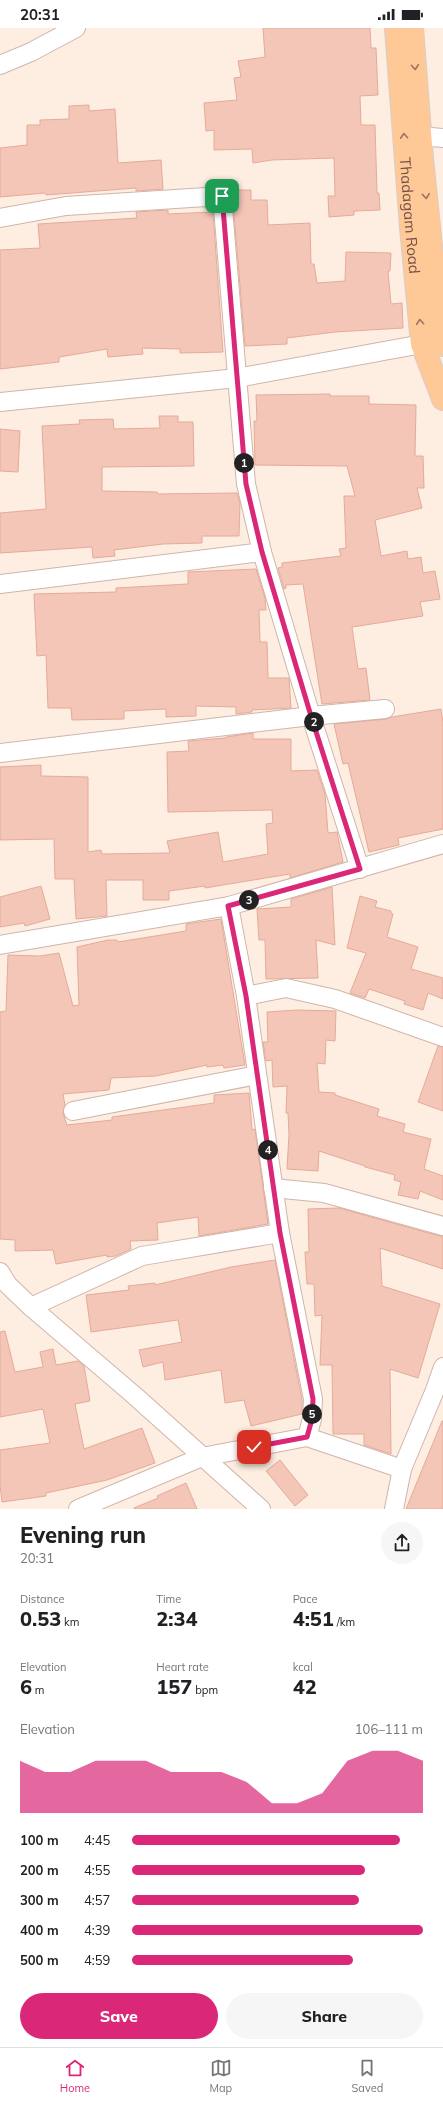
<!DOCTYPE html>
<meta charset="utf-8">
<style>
:root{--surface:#fff;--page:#f6f6f6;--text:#202124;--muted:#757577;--line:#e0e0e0;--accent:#db2777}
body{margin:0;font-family:Mulish,sans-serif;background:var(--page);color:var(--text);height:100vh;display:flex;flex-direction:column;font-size:15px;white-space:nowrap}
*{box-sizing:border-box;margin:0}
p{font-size:13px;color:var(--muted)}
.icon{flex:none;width:22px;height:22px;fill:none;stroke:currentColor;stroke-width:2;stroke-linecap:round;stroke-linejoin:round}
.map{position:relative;height:1481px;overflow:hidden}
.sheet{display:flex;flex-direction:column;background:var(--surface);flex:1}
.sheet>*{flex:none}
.pin{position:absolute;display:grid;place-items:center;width:34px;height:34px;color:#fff;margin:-17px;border-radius:8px;box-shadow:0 2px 6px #0006}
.km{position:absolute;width:20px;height:20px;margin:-10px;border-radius:50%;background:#222;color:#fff;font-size:11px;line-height:20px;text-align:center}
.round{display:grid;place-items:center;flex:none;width:42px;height:42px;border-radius:21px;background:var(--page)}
.head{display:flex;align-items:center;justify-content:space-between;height:68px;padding:0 20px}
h1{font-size:22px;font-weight:800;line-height:30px}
.stats{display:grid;grid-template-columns:repeat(3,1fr);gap:6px;height:68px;padding:4px 20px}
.stats div{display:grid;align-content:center}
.stats b{font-size:20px;font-weight:800}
.stats small{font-size:11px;font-weight:400}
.stats p{font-size:11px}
.chart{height:112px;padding:8px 20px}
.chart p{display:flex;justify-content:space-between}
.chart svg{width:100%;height:72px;margin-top:4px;fill:var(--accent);opacity:.7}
.primary-button{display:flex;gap:8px;margin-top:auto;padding:8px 20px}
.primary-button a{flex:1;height:46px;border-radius:24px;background:var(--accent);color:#fff;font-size:16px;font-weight:800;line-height:46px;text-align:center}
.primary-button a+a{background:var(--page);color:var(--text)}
ul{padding:0 20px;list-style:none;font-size:13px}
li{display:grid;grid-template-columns:64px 48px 1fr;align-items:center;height:30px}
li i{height:10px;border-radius:5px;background:var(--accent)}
.status{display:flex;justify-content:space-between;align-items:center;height:28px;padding:0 20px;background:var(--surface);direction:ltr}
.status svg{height:11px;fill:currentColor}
.menu{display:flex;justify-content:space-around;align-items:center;height:56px;border-top:1px solid var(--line);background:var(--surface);font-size:11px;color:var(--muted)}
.menu a{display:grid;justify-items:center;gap:2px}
.menu .on{color:var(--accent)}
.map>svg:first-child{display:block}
</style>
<div class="status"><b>20:31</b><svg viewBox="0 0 49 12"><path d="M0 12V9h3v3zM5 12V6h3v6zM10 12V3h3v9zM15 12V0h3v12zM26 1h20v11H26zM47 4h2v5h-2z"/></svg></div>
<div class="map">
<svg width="443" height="1481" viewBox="0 0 443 1481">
<rect width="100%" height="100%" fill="#fdeee1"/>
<g fill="#f3c6b8" stroke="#e6aa98">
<path d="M263 0H370L371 20H376L378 67 360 68 361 97H375L377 165H379L380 182 354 183V187L329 189 328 168H335L334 130 272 132 253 135 252 121 214 122V102L206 103 204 75 237 72 234 50 241 49 238 33 265 29Z"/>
<path d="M89 77V83L115 81 118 135 161 132 163 161 136 163V160L46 167 45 165 0 169V120L27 117V97H40V92L69 91V78Z"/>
<path d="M232 162H251V172H267L268 197 310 195 311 236H314L317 255 345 253 346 224 391 225 390 243H388L391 276 402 275 403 300 335 304 287 310V316L245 318Z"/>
<path d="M168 182V186L213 184 223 324 180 325V321L142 320 143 326 108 329 107 321 59 329V334L0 341V222L40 220 38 196 137 190 136 184Z"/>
<path d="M330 366V368H369V376L416 377 415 428H423L424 460H417L422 480 375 492 381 528 407 523 408 531 421 529 423 545 435 543 440 571 420 574 423 588 352 599 358 641 366 640 370 672 322 676 303 556 286 557V560L284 561 278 540 282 539V535L341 528 339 521 346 520 344 468H355L347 438 255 437 254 393H257L256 367Z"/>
<path d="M159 388H178V394H193L194 438 102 439V463L157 464 158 466 237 465 240 475 239 508H202V515L163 516 114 522 115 528 93 530 92 519 0 525V485L46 481 42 398 80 396 79 392 113 391 114 401 160 400Z"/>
<path d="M0 401 20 403 18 444 0 443Z"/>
<path d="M256 541 265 570 266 582H259L260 614H267L268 650H289L291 680 252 682V684L236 686V679L196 678V688L166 689V681L124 683V691L72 692 71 680H48L46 627 37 628 34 566 116 564V560L188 556V544Z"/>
<path d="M441 681 443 695V801L398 810 399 817 369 824 348 735 343 736 334 696 386 691 392 689Z"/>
<path d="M253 705V711H291V743L317 742 325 766 328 805 337 804 343 834 290 850V846L205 860V858L169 863V872H143V852H106L107 888 76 891 74 851H55L54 811 0 812V739L41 737V748L88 749V824L101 822 102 826 170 825 167 813 218 804 223 834 268 826 266 796 273 795 272 782 168 784 167 724 189 723 188 713 226 710V709Z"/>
<path d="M41 858 50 891 25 898 24 895 0 899V869Z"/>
<path d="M332 859 335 917 316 912 318 950 266 951 265 912H259L257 881 291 879V871Z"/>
<path d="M360 868 377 873 375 879 391 883V885L393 886 387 909 418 919 411 941 443 950V971L428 965 423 982 404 976 405 973 369 961 365 970 350 965 366 925 347 920Z"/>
<path d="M221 891 245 1037 224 1040 223 1037 207 1039V1037L156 1048 111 1050 109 1062 63 1066 65 1077 63 1085 67 1097 112 1092V1089L214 1075V1067L249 1065 252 1102 255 1101 268 1196 199 1208 198 1189 157 1195 158 1212 130 1213 131 1221 116 1228 107 1229V1227L56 1236 53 1222 15 1223V1212L0 1211V984L6 983 8 927 40 928 59 925 73 978 79 977 77 919 108 912H117L118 914 186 903V896Z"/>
<path d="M297 982 336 983 335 1013 326 1012 325 1036 317 1035 319 1064 335 1065V1067L379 1081 377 1088 405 1096 403 1104 431 1111 424 1141 443 1148V1172L420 1163 418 1171 398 1167 401 1154 394 1152 395 1147 365 1139V1138L319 1123 318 1143 287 1141 289 1106 288 1085H286L287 1058 273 1059 272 1032 266 1033 263 1014H268L267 984Z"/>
<path d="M438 1018 443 1019V1083L418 1074Z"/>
<path d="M339 1180 443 1209V1241L380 1220 382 1258 440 1276 418 1350 390 1341 391 1426 364 1417V1406H333L332 1337H320L322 1287 315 1288 314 1256H307L305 1224H309L308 1181Z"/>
<path d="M275 1232 302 1372V1386L251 1398 244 1372 225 1375 221 1342 165 1352 163 1334 143 1339 139 1322 182 1314 178 1292 91 1304 86 1267 129 1262 128 1258 155 1255V1257L231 1239Z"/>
<path d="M5 1303 15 1344 43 1339 40 1324 53 1321 56 1337 78 1333 84 1338 90 1373 75 1376 84 1421 142 1400 155 1435 107 1452 46 1465V1468L2 1474 0 1457V1422L50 1415 43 1381 0 1389V1304Z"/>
<path d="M442 1393H443V1481H406Z"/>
<path d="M280 1432 308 1467 295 1478 266 1443Z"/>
<path d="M186 1455 197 1481H134V1480L158 1470 157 1468Z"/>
</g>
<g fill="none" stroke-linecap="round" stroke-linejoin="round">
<defs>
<g id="minor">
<path d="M0 37 31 24 76 0"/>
<path d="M420 108 443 110"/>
<path d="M0 190 66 178 222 168 246 456 262 524 311 688 360 841"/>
<path d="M0 374 237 350 422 316"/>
<path d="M0 556 262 524"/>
<path d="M0 725 311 688 385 681"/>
<path d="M0 917 229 878 443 816"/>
<path d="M246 968 286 960 335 971 443 1009"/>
<path d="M73 1083 257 1047"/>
<path d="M273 1160 324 1165 443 1198"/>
<path d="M0 1244 8 1257 31 1279 135 1368 261 1481"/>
<path d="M31 1279 142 1228 280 1205"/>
<path d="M307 1409 402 1441"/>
<path d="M78 1481 202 1429 307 1409 312 1391 313 1371 280 1205 246 968 229 878"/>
<path d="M394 1481 402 1441 435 1362 443 1339"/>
</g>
<g id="major">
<path id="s1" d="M396 0 411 200 422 316 443 371"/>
<path d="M412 0 422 130 440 306 443 317"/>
</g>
</defs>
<use href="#minor" stroke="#d0b5ab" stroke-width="20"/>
<use href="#major" stroke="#d8cecb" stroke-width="24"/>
<use href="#minor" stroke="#fff" stroke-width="18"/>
<use href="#major" stroke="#fec897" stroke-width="22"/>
</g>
<defs><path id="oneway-chevron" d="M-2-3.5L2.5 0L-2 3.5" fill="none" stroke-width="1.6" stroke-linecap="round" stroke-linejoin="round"/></defs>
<g stroke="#9e745f">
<use href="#oneway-chevron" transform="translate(415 39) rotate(86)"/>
<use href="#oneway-chevron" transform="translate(404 108) rotate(-94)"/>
<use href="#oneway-chevron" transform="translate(426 168) rotate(84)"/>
<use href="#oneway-chevron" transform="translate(420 294) rotate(-95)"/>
</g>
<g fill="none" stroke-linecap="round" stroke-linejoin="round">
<defs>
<path id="route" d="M222 168 246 456 262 524 311 688 360 841 228 878 246 968 280 1205 313 1371 312 1391 307 1409 254 1419"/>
</defs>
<use href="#route" stroke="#fff" stroke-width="8"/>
<use href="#route" stroke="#db2777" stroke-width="5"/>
</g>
<g text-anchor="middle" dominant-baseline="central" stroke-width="3" stroke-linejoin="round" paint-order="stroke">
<g font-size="15" fill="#755047" stroke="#fff2e8">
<text stroke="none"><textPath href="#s1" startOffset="188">Thadagam Road</textPath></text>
</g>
</g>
</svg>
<div class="pin" style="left:222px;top:168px;background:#1e9e55"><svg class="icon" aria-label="arrive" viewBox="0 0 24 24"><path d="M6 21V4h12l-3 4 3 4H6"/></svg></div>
<div class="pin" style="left:254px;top:1419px;background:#d93025"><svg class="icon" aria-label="check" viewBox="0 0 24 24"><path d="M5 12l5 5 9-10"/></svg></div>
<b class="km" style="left:244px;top:435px">1</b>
<b class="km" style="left:314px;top:694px">2</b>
<b class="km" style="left:249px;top:872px">3</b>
<b class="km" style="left:268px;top:1122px">4</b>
<b class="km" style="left:312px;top:1386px">5</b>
</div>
<section class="sheet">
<div class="head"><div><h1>Evening run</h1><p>20:31</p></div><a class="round"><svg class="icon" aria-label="share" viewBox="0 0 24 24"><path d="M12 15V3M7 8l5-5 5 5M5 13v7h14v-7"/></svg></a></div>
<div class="stats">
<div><p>Distance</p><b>0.53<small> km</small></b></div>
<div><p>Time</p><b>2:34</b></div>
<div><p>Pace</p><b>4:51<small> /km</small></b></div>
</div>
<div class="stats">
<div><p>Elevation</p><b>6<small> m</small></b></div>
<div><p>Heart rate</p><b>157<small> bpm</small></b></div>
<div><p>kcal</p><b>42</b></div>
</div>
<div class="chart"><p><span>Elevation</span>106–111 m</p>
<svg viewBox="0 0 160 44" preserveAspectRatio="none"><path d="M0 44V12L10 19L20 19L30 12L40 12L50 12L60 19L70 19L80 19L90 25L100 38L110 38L120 32L130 12L140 6L150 6L160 12V44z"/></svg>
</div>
<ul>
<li><b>100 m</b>4:45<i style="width:92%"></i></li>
<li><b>200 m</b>4:55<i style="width:80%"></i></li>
<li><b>300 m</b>4:57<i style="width:78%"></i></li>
<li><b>400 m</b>4:39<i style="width:100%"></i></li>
<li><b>500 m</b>4:59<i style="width:76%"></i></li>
</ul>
<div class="primary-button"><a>Save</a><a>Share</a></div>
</section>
<nav class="menu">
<a class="on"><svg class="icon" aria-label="home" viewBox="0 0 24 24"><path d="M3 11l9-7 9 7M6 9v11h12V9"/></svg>Home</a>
<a><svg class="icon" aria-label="map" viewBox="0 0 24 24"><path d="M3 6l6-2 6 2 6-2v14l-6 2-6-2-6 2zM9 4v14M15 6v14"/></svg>Map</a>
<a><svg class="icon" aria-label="saved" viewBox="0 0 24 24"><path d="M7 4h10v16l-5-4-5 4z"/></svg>Saved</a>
</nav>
